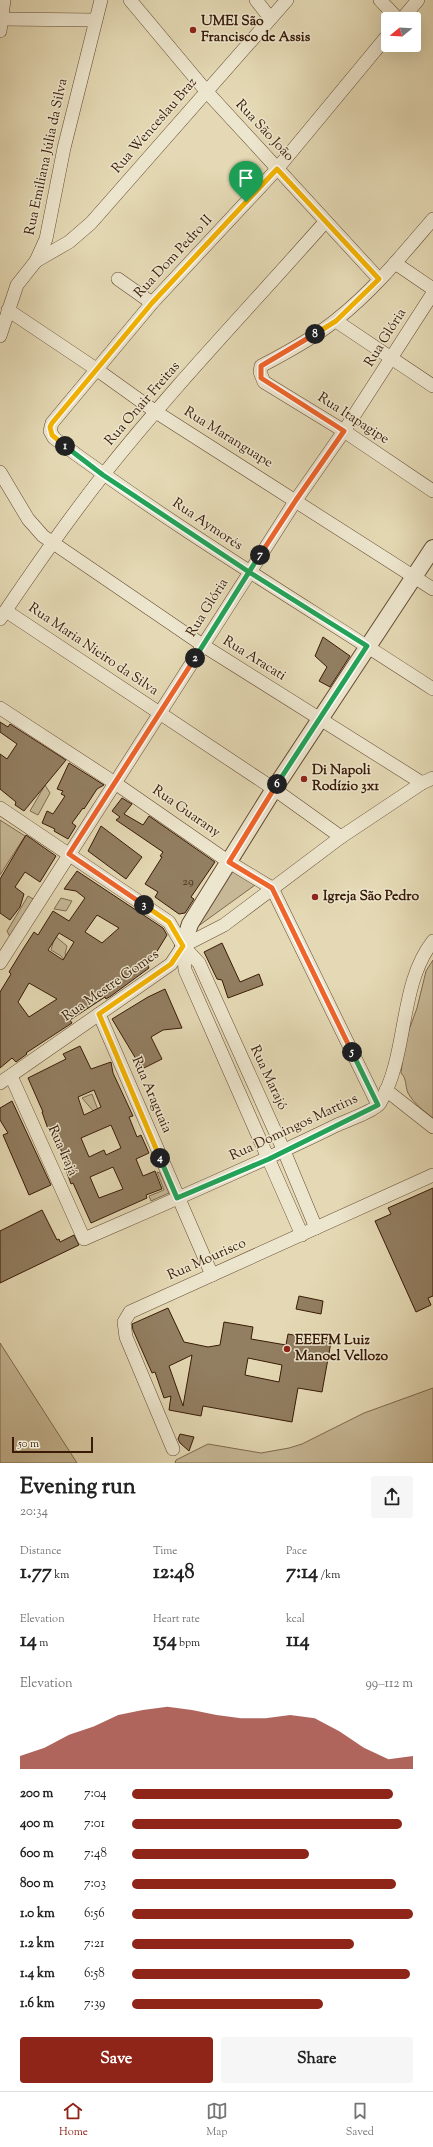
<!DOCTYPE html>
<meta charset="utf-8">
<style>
:root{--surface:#fff;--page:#f6f6f6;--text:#222;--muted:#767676;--line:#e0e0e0;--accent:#8f2418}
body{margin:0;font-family:"Sorts Mill Goudy",serif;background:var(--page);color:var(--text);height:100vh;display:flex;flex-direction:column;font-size:15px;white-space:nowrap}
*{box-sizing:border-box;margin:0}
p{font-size:13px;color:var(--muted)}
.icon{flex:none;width:22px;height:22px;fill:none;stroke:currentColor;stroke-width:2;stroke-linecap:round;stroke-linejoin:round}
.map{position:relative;height:1463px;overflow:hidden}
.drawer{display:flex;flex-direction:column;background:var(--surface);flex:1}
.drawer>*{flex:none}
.needle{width:26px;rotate:252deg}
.buttons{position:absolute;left:381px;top:12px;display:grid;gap:8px}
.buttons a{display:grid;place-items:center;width:40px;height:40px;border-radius:4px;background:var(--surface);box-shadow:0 4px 16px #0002;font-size:20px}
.scale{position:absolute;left:12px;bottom:10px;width:81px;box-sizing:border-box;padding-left:4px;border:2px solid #391b07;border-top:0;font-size:11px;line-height:14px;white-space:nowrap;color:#391b07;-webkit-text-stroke:3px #ede6ce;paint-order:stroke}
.pin{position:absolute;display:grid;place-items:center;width:34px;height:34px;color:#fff;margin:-41px -17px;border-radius:50% 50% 50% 0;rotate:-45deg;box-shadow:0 0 4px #0007}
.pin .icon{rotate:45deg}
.km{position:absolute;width:20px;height:20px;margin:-10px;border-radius:50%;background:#222;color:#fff;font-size:11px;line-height:20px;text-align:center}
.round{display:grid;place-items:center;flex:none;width:42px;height:42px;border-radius:4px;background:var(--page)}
.summary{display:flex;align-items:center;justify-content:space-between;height:68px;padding:0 20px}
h1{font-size:22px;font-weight:700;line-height:30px}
.figures{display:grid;grid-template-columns:repeat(3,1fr);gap:6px;height:68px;padding:4px 20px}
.figures div{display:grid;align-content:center}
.figures b{font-size:20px;font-weight:700}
.figures small{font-size:11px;font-weight:400}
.figures p{font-size:11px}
.chart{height:112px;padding:8px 20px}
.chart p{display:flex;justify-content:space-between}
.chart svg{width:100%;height:72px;margin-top:4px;fill:var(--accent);opacity:.7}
.cta{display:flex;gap:8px;margin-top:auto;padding:8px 20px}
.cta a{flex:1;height:46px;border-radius:4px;background:var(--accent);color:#fff;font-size:16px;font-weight:700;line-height:46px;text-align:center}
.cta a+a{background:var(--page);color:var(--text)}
ul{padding:0 20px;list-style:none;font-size:13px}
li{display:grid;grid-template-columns:64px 48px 1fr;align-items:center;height:30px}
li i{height:10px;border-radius:5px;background:var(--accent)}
.menu{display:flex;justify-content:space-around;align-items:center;height:56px;border-top:1px solid var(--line);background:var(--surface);font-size:11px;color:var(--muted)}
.menu a{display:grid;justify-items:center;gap:2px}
.menu .on{color:var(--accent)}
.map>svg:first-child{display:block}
</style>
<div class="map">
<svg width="433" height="1463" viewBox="0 0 433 1463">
<rect width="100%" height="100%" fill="#e4d9b4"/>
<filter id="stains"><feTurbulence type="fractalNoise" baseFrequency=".005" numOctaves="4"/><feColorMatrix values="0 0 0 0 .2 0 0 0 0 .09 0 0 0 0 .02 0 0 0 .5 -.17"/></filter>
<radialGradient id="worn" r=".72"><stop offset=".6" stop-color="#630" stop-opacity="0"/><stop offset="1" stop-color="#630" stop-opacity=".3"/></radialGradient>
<g fill="#c7b997" stroke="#806a4f">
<path d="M45 785 50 793 38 815 30 811Z"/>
<path d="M0 820 25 836 0 875Z"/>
<path d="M231 870 255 885 197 927Z"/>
<path d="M28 896 35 900 11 939 7 931Z"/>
<path d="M61 898 72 901 66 911 54 909Z"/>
<path d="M55 936 67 946 65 954 71 962H66L61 956 51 950Z"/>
<path d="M433 960V1118C424 1111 414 1104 408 1093 405 1086 407 1079 401 1073L405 1041 417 1008 426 971Z"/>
<path d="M92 1094 98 1110 95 1113 82 1098Z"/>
<path d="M157 1172 160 1173 169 1193 151 1201 149 1196 164 1190Z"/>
<path d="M0 1343 77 1463H0Z"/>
<path d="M433 1388V1463H175L176 1460 208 1444 261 1453 289 1448 302 1444 364 1413Z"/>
</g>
<g fill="#927e61" stroke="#391b07" fill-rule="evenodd">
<path d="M323 637 350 656 330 687 319 681 327 667 315 656Z"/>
<path d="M0 722 8 727 10 724 66 760 24 811 15 805 16 802 0 789V754L7 759 17 744 0 732Z"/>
<path d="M69 763 104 785 97 789 84 809 83 808 72 823 76 826 68 839 54 831 55 829 42 823 47 811 53 814 65 796 61 794 63 791 57 789Z"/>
<path d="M122 798 132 804 124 814 143 825 149 816 215 862 191 897 194 899 185 913 179 914 155 897 158 892 145 884 162 857 160 856 163 852 116 820 120 817 112 811Z"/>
<path d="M101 826 142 857 126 879 88 851Z"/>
<path d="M26 835 56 856 40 882 25 872 15 887 24 894 20 907 10 920 0 913V879Z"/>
<path d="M77 871 163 928 167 935 148 966 149 968 111 996 106 999 105 997 70 1020 72 1023 26 1053 27 1054 16 1062 12 1058 0 1068V992L11 974 9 972 23 949 34 932 38 935 53 911 69 921 85 898 76 891 64 889ZM97 915 119 928 102 943 85 932ZM59 933 74 942 63 960 48 950ZM29 983 57 999 29 1017 18 1002Z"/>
<path d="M222 943 240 982 259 974 263 985 228 998 222 980 217 979 204 952Z"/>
<path d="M165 989 182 1028 163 1030 151 1037 162 1059 142 1069 112 1019 148 997Z"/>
<path d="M80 1046 91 1069 111 1062 113 1073 133 1116 129 1117 137 1137 141 1135 149 1153 136 1159 143 1176 155 1171 162 1189 146 1195 147 1198 91 1223 73 1183 71 1184 66 1170 68 1169 64 1156 50 1128 48 1129 42 1112H43L28 1078 66 1059 63 1054ZM94 1090 101 1107 84 1115 78 1097ZM111 1125 121 1148 106 1155 104 1150 89 1157 81 1138ZM113 1167 123 1189 99 1198 90 1177Z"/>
<path d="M12 1101 51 1185 29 1195 3 1135 8 1133 0 1120V1108Z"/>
<path d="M433 1188V1296L428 1298 431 1305 416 1312 375 1221 391 1214 388 1208Z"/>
<path d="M42 1210 57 1240 59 1239 60 1242 74 1235 79 1245 0 1283V1231Z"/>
<path d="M299 1296 323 1301 321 1314 296 1309Z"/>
<path d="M168 1308 184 1342 208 1347 220 1345 224 1322 253 1327 251 1339 286 1345 288 1334 331 1342 322 1392 298 1388 292 1422 203 1406 201 1416 169 1410 171 1396 164 1398 155 1372 152 1373 133 1330 132 1324ZM192 1355 183 1406 169 1366ZM248 1358 282 1365 279 1382 245 1375Z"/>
<path d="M180 1434 194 1437 189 1451 180 1443 178 1439Z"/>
</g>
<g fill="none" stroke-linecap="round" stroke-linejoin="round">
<defs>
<g id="minor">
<path d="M130 0 207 92 379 279"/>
<path d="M256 0 270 18"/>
<path d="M380 0 398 19"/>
<path d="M0 19 95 20"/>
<path d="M402 19 418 0"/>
<path d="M0 31 4 0"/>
<path d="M388 35 277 169 152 303 52 423 50 431 54 438C176 529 306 606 433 689"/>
<path d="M433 219C403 254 373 291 336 320 314 338 286 353 261 366L260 372 264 382 344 431 433 491"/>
<path d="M36 261 69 242 91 223 287 0"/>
<path d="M395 263 433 289"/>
<path d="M118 279 152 303"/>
<path d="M8 310 96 369 156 412 433 589"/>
<path d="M336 321 433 386"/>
<path d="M0 336 17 285 36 261 46 239 64 148 101 0"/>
<path d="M0 472 28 519 43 536 204 646 422 783"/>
<path d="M6 611 274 789 341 837"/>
<path d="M0 619C33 570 67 521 104 474 173 387 251 306 325 222"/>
<path d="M0 708 115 783 229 862 272 888 378 1105"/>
<path d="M0 808 169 922 183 946 199 963 284 1151 316 1228"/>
<path d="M183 946 185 970 302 1235"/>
<path d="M0 963 296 500 344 431 433 293"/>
<path d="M99 1014 212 1275"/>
<path d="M11 1076 84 1239C169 1202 254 1166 337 1125 346 1121 376 1110 380 1103 409 1053 398 986 433 941"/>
<path d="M0 1083 171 964 183 946 224 925 341 837 422 783 433 778"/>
<path d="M386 1090 433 1127"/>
<path d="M173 1449 126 1337 124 1322 130 1312 433 1175"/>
</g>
<path id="tertiary" d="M183 946 190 924 274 789 433 548"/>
</defs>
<use href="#minor" stroke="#644a32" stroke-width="14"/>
<use href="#tertiary" stroke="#644a32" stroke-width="18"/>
<use href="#minor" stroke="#ede6ce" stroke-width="13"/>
<use href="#tertiary" stroke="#ede6ce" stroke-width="16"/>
</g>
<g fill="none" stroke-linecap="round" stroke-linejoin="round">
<defs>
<path id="split-1" d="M65 446 52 435 50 427 52 423 152 303 246 202"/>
<path id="split-2" d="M65 446 103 475 249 572 195 658"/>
<path id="split-3" d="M144 905 69 854 195 658"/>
<path id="split-4" d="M144 905 169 922 183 946 171 964 99 1014 160 1158"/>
<path id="split-5" d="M160 1158 177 1198 269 1159 378 1105 352 1052"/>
<path id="split-6" d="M277 784 229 862 272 888 352 1052"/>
<path id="split-7" d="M260 555 249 572 367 646 277 784"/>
<path id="split-8" d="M260 555 296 500 344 431 261 378V366L315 334"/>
<path id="split-9" d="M246 202 277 169 379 279 336 321 315 334"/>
</defs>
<use href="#split-1" stroke="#fff" stroke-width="8"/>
<use href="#split-2" stroke="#fff" stroke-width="8"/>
<use href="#split-3" stroke="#fff" stroke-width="8"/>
<use href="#split-4" stroke="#fff" stroke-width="8"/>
<use href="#split-5" stroke="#fff" stroke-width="8"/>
<use href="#split-6" stroke="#fff" stroke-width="8"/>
<use href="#split-7" stroke="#fff" stroke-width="8"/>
<use href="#split-8" stroke="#fff" stroke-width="8"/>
<use href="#split-9" stroke="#fff" stroke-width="8"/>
<use href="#split-1" stroke="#f5b400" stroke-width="5"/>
<use href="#split-2" stroke="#22a559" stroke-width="5"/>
<use href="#split-3" stroke="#f0652b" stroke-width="5"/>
<use href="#split-4" stroke="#f5b400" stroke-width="5"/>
<use href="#split-5" stroke="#22a559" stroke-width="5"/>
<use href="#split-6" stroke="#f0652b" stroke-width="5"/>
<use href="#split-7" stroke="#22a559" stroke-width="5"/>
<use href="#split-8" stroke="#f0652b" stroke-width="5"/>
<use href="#split-9" stroke="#f5b400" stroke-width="5"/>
</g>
<g fill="#8f2418" stroke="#ede6ce" stroke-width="1.5">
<circle cx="193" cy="30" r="4"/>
<circle cx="304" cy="779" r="4"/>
<circle cx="315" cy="897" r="4"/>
<circle cx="287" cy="1349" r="4"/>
</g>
<g text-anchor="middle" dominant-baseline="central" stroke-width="3" stroke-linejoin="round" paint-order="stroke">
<g font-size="12" fill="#4f341e">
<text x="188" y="882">29</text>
</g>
<g font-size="14" font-weight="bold" fill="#391b07" stroke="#ede6ce" text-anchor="start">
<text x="201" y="22">UMEI São<tspan x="201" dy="16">Francisco de Assis</tspan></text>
<text x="312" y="771">Di Napoli<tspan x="312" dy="16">Rodízio 3x1</tspan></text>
<text x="323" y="897">Igreja São Pedro</text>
<text x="295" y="1341">EEEFM Luiz<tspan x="295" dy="16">Manoel Vellozo</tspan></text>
</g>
<g font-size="14" fill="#391b07" stroke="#ede6ce">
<text transform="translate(155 126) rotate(-49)">Rua Wenceslau Braz</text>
<text transform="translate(264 131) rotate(47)">Rua São João</text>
<text transform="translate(47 157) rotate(-78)">Rua Emiliana Júlia da Silva</text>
<text transform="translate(174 257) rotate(-47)">Rua Dom Pedro II</text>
<text transform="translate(386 338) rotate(-58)">Rua Glória</text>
<text transform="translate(143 404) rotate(-49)">Rua Onair Freitas</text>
<text transform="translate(353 419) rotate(33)">Rua Itapagipe</text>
<text transform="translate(228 438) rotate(32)">Rua Maranguape</text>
<text transform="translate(207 525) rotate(34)">Rua Aymorés</text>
<text transform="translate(208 608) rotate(-58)">Rua Glória</text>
<text transform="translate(93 650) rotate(34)">Rua Maria Nieiro da Silva</text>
<text transform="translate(254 659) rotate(32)">Rua Aracati</text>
<text transform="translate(186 812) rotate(35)">Rua Guarany</text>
<text transform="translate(111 986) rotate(-35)">Rua Mestre Gomes</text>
<text transform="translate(268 1078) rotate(65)">Rua Marajó</text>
<text transform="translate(151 1095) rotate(67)">Rua Araguaia</text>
<text transform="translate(294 1128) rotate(-25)">Rua Domingos Martins</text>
<text transform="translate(62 1151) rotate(66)">Rua Irajá</text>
<text transform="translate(207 1260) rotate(-24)">Rua Mourisco</text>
</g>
</g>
<rect width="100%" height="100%" filter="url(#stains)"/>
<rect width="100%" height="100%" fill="url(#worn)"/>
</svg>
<div class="buttons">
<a><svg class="needle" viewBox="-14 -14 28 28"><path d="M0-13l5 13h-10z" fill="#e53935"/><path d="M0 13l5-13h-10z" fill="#767676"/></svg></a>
</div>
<div class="scale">50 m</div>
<div class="pin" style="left:246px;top:202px;background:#1e9e55"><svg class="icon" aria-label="arrive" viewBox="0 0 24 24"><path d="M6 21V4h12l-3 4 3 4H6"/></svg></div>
<b class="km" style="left:65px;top:446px">1</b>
<b class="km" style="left:195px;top:658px">2</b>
<b class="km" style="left:144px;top:905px">3</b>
<b class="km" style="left:160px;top:1158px">4</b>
<b class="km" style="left:352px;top:1052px">5</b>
<b class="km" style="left:277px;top:784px">6</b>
<b class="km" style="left:260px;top:555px">7</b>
<b class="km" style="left:315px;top:334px">8</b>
</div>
<section class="drawer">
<div class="summary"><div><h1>Evening run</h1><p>20:34</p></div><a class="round"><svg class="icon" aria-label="share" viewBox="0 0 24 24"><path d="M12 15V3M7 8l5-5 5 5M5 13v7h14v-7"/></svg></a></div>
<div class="figures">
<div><p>Distance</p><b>1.77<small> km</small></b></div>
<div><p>Time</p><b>12:48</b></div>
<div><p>Pace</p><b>7:14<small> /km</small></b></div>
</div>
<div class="figures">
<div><p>Elevation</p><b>14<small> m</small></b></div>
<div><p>Heart rate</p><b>154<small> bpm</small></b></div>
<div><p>kcal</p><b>114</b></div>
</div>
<div class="chart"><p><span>Elevation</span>99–112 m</p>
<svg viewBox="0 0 160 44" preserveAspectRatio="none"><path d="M0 44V36L10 31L20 23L30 18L40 11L50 8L60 6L70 8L80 11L90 13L100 13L110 11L120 13L130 21L140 31L150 38L160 36V44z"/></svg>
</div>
<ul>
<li><b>200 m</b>7:04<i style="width:93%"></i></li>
<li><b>400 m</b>7:01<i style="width:96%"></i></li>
<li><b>600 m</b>7:48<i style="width:63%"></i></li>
<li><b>800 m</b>7:03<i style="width:94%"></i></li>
<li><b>1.0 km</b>6:56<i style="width:100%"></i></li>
<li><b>1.2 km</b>7:21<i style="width:79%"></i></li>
<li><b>1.4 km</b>6:58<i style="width:99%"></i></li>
<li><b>1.6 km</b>7:39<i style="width:68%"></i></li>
</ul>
<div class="cta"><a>Save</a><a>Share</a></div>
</section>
<nav class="menu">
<a class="on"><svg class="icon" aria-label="home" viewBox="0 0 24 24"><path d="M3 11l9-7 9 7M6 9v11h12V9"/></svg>Home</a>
<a><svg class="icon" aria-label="map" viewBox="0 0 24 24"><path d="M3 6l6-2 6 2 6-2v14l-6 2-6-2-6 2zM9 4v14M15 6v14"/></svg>Map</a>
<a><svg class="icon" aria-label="saved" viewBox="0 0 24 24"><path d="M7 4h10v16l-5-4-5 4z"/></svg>Saved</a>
</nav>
